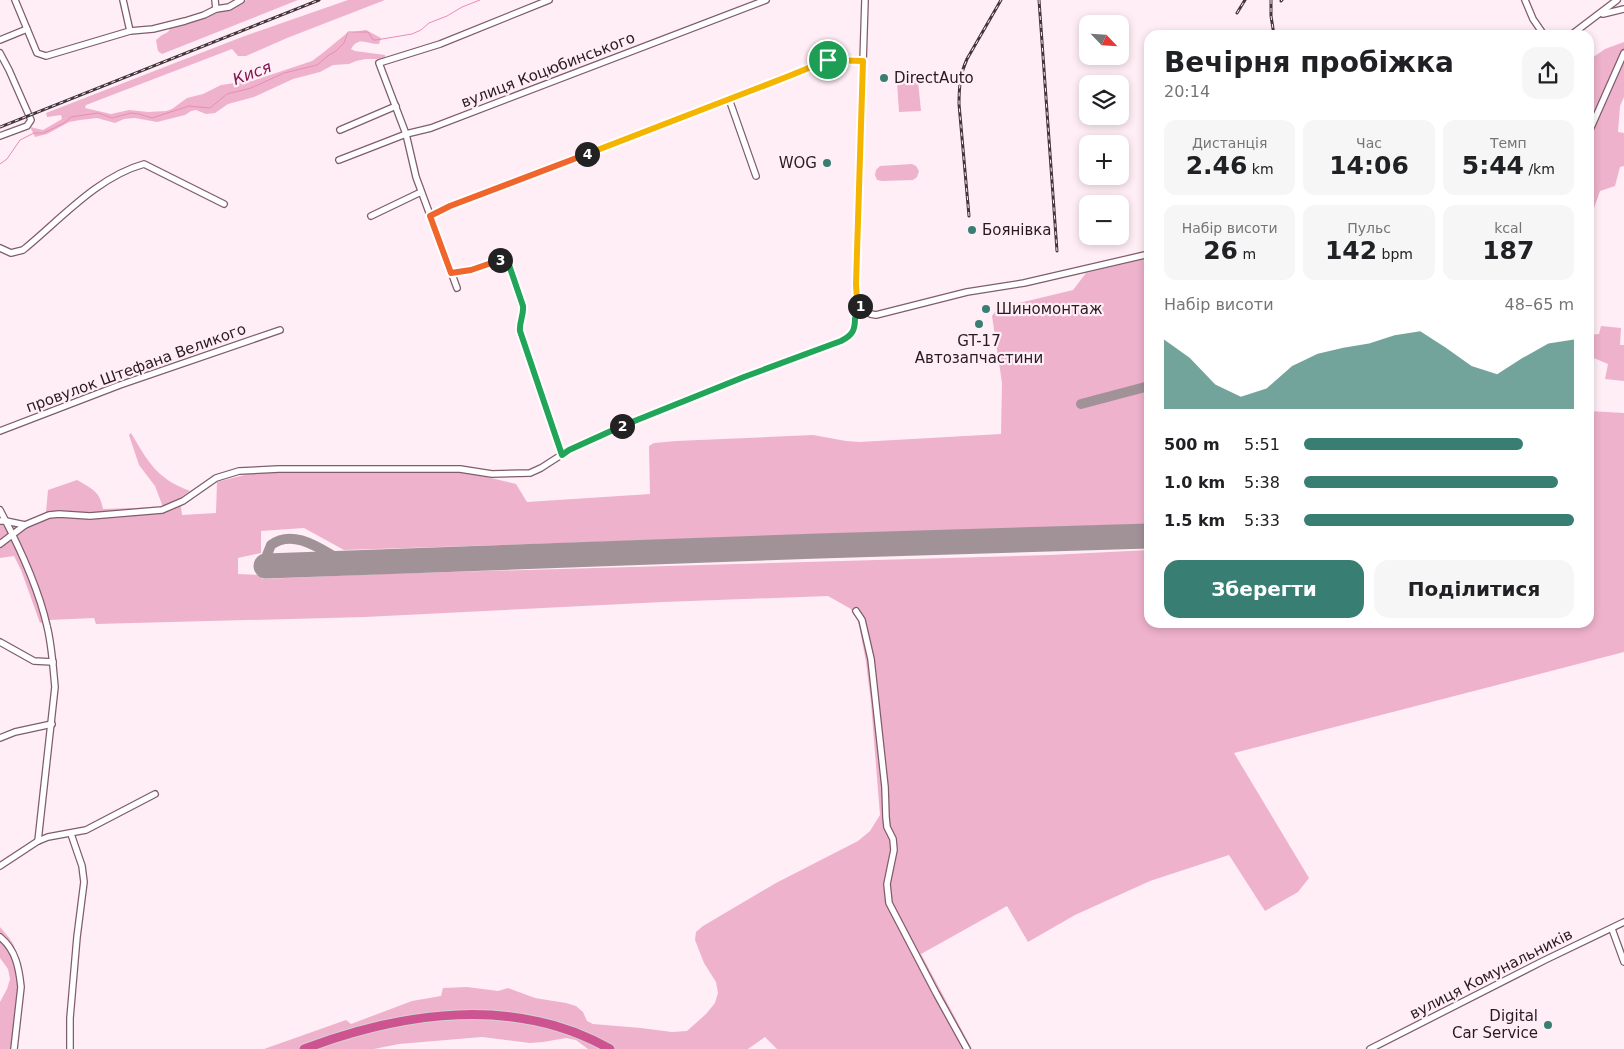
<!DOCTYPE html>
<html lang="uk">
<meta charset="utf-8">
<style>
:root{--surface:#fff;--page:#f6f6f6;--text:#202124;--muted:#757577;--accent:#387e73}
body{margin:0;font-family:"DejaVu Sans",sans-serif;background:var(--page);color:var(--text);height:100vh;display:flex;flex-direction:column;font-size:19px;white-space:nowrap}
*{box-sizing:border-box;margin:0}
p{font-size:16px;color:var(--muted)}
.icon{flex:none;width:28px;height:28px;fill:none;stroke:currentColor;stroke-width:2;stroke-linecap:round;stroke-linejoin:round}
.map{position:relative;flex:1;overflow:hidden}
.drawer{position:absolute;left:1144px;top:30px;width:450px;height:598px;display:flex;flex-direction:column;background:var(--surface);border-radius:15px;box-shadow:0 2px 8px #0003}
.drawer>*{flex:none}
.needle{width:32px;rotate:115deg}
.controls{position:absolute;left:1079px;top:15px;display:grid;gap:10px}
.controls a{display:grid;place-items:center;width:50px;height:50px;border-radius:10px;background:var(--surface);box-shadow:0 2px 8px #0003;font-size:25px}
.pin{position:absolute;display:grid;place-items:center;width:42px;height:42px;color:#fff;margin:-21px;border:2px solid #fff;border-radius:50%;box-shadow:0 1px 5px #0007}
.km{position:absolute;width:25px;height:25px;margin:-12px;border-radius:50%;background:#222;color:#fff;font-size:14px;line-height:25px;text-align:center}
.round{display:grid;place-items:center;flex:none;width:52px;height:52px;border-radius:15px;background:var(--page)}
.headline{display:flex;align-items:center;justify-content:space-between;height:85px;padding:0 20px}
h1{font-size:28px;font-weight:700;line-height:38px}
.metrics{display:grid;grid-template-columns:repeat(3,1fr);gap:8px;height:85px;padding:5px 20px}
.metrics div{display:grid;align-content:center;border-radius:12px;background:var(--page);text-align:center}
.metrics b{font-size:25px;font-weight:700}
.metrics small{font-size:14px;font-weight:400}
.metrics p{font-size:14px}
.chart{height:140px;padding:10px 20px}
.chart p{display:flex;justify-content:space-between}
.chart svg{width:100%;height:90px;margin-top:5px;fill:var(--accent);opacity:.7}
.action{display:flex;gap:10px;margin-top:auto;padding:10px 20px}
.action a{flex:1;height:58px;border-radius:15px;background:var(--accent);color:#fff;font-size:20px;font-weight:700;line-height:58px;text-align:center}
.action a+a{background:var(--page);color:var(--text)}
ul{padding:0 20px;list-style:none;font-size:16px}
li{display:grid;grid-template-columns:80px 60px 1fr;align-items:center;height:38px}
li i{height:12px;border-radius:6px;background:var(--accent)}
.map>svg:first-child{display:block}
</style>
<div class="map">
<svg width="1624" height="1049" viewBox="0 0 1624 1049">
<rect width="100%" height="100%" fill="#ffeef5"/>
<g fill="#efb2cc">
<path d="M247 0H298L162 54 158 51 156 40 162 35 168 32 171 27 230 9Z"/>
<path d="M348 0H385L287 38 246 56H238L232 49 86 105 85 108 111 114 129 110 148 112 166 111 172 109 187 98 203 94 221 85 255 80 312 61 324 52 347 33 366 30 381 38 379 44C369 45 359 35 351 49L355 51 385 55V59H366L356 61 349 64 333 65 320 72 293 79 254 97 228 104 215 113 206 114 196 110 191 111 185 115 157 122 135 118 124 119 115 123 97 118 80 120 69 122 47 134 35 137 30 127 43 130 62 119 61 115 47 117 46 113 242 37Z"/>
<path d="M1624 42V97L1620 106 1618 132 1624 133V166L1620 167 1615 186 1600 191 1593 211 1592 213H1589V60L1605 49Z"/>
<path d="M918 81 921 111 899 112 897 82Z"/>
<path d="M912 164 916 166 919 171 917 177 913 180 882 181 877 180 875 175 876 170 880 166Z"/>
<path d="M1149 258V524L344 550 304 528 261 531V553L238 558V574L261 575 262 579 382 574 1050 555 1149 550V622H1589V411L1624 413V652L1234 753 1309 878 1298 892 1265 911 1229 855 1150 881 1075 915 1028 942 1007 906 921 954 972 1049H777L765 1037 748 1049H588L576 1040 566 1038 543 1042 530 1043 482 1037 399 1044 374 1049H264L346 1020 351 1024 412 1001 441 996 443 988 467 987 498 991 508 988 535 998 566 1003 576 1006 583 1012 587 1021 593 1024 641 1028 672 1032 687 1031 706 1014 715 1003 718 993 716 982 704 963 695 940 696 932 703 926 776 883 858 841 870 831 880 815 871 703 866 662 858 620 851 609 828 596 663 602 365 617 96 624 94 618 49 620 40 623 21 570 14 556 0 558V521L21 526 46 512 48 490 77 480C92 489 100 491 103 509L163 507 155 486 139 465 129 435 131 433C149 463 156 478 190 491L180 498 182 515 216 513 217 482 248 474 266 472 461 471 516 484 527 502 650 494 649 446 654 443 676 441 813 435 846 441 859 442 1001 434 1002 383 992 316 998 308 1073 290 1086 273Z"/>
<path d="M1601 326 1621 328 1620 345H1624V381L1605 379 1608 364 1589 356V335L1599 334Z"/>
<path d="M0 927C4 932 9 937 12 942 28 972 19 1016 16 1049H0V1002L7 989 10 979 8 969 0 958Z"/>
</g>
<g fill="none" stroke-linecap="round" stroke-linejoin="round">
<path stroke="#e98db6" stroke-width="1" d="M0 164 7 159 20 140 34 133H43L54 128 64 123 71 117 98 113 112 118 131 113 139 114 152 118 189 106 210 108 227 94 251 88 284 73 317 65 329 55 336 51 344 43 348 32H368L373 40H376L412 34 421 30 429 23 447 16 462 7 480 0"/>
<g stroke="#a19298" stroke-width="10">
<path d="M1081 404 1149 386"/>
<path d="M268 566 267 555 271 545C295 527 324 552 346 563"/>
</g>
<path stroke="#a19298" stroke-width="25" d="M266 566 819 546 1149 536"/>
<defs>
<g id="minor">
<path d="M15 0 37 53 46 56 130 31 153 29 185 21 204 15 216 9 229 7 241 0"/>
<path d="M123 0 130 31"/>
<path d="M215 0 216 9"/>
<path d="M865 0 856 283C857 299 858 313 876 315L967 292 1024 283 1149 254"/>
<path d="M1525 0 1533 19 1544 35"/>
<path d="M1603 14 1624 9"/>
<path d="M1571 35 1617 0"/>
<path d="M0 40 27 29"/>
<path d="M0 53 9 70 31 120 27 126 0 136"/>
<path d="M729 99 756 176"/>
<path d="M340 130 396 106"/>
<path d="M1589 132 1624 53"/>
<path d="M339 160 406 134 431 128 766 0"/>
<path d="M371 216 421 192"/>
<path d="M430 216 450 206 789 76 826 60 863 61"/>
<path d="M0 248 11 253 23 250C60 220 97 177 144 164L224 204"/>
<path d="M451 273 471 270 501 260 505 259 508 262 523 308C524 316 519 323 520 331L562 455"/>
<path d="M457 288 416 177 406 134 379 63 440 44 549 0"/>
<path d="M0 431 120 385 280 330"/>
<path d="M0 510C19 546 38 586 47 626 52 646 53 667 55 687L38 841"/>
<path d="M0 521H6L25 525"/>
<path d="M0 544 25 525 49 515 59 514 90 516 162 510 183 501 216 478 239 471 279 469H460L492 474 530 473 541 468 569 450 631 422 744 377 841 341C853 335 855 330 855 318L863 310"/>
<path d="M856 611 862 620 871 659 885 787 886 817 887 827 893 839 894 850 887 884 889 903 936 993 967 1049"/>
<path d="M0 642 34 661 53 662"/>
<path d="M0 738 15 732 52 724"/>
<path d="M0 866 38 841 48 837 86 830 155 794"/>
<path d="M1612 929 1624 962"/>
<path d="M0 937C16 950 19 968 21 987L14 1049"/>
<path d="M70 1049V1018L77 937 84 882 82 866 71 834"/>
<path d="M1370 1049 1545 960 1624 922"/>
</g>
<path id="highway" d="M304 1049C402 1012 515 995 610 1049"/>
</defs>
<use href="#minor" stroke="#7f5d6b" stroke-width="8"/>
<use href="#highway" stroke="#d4d1d2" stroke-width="11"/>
<use href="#minor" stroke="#fff" stroke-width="5.5"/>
<use href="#highway" stroke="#cd5491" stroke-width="9"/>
<defs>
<g id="rail">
<path d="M1039 0 1057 251"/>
<path d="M1271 0V16L1274 35"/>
<path d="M1281 1 1282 0"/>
<path d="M1237 13 1245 0"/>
<path d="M0 127 319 0"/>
<path d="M969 216 959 104C959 88 960 74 967 59L1001 0"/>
</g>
</defs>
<use href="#rail" stroke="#43353b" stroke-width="3"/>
<use href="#rail" stroke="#ffeef5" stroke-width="1" stroke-dasharray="4" stroke-linecap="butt"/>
</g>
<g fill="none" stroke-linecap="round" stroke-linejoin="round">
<defs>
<path id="split-1" d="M828 60 863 61 856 284 857 299 860 306"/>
<path id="split-2" d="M622 426 744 377 841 341C853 335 855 330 855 318L863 310 860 306"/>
<path id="split-3" d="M500 260 504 259 508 262 523 306C524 315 519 322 520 331L562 455 569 450 622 426"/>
<path id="split-4" d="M500 260 471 270 451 273 430 216 450 206 587 154"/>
<path id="split-5" d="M587 154 789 76 828 60"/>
</defs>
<use href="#split-1" stroke="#fff" stroke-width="10"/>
<use href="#split-2" stroke="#fff" stroke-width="10"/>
<use href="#split-3" stroke="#fff" stroke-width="10"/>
<use href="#split-4" stroke="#fff" stroke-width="10"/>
<use href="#split-5" stroke="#fff" stroke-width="10"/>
<use href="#split-1" stroke="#f5b400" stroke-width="6"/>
<use href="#split-2" stroke="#22a559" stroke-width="6"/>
<use href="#split-3" stroke="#22a559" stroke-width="6"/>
<use href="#split-4" stroke="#f0652b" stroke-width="6"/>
<use href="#split-5" stroke="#f5b400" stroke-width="6"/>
</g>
<g fill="#387e73" stroke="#ffeef5" stroke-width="2">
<circle cx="884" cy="78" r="5"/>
<circle cx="827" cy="163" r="5"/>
<circle cx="972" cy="230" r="5"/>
<circle cx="986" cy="309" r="5"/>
<circle cx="979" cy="324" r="5"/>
<circle cx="1548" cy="1025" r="5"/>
</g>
<g text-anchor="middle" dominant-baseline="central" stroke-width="4.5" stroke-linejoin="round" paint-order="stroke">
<g font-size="15" fill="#281a20" stroke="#ffeef5">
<text transform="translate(548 70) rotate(-21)">вулиця Коцюбинського</text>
<text transform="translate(136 368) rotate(-20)">провулок Штефана Великого</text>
<text transform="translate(1491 974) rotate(-27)">вулиця Комунальників</text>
</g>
<g font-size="15" fill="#281a20" stroke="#ffeef5" text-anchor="start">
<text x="894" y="78">DirectAuto</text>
<text x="817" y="163" text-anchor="end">WOG</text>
<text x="982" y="230">Боянівка</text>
<text x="996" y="309">Шиномонтаж</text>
<text x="979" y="341" text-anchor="middle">GT-17<tspan x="979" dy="17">Автозапчастини</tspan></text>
<text x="1538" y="1016" text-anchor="end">Digital<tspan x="1538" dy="17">Car Service</tspan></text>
</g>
<g font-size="16" font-style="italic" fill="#811652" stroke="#ffeef5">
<text transform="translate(252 73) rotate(-21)">Кися</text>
</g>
</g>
</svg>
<div class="controls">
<a><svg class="needle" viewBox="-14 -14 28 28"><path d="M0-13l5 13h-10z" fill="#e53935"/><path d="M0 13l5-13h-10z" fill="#757577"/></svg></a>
<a><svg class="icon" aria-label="layers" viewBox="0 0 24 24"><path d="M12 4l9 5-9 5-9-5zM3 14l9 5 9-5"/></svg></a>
<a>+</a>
<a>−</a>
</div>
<div class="pin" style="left:828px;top:60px;background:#1e9e55"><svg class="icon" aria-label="arrive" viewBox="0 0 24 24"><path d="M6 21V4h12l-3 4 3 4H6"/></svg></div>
<b class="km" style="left:860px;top:306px">1</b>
<b class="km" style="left:622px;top:426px">2</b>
<b class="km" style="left:500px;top:260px">3</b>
<b class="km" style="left:587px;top:154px">4</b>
<section class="drawer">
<div class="headline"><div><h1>Вечірня пробіжка</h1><p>20:14</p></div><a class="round"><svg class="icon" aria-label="share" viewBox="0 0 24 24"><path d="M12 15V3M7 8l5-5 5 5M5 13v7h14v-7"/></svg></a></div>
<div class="metrics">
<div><p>Дистанція</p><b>2.46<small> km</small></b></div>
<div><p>Час</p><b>14:06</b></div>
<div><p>Темп</p><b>5:44<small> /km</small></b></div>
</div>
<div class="metrics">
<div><p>Набір висоти</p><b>26<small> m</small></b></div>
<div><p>Пульс</p><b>142<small> bpm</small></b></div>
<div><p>kcal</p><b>187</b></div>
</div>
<div class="chart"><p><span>Набір висоти</span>48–65 m</p>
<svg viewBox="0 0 160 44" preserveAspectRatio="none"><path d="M0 44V10L10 19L20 32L30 38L40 34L50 23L60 17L70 14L80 12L90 8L100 6L110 14L120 23L130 27L140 19L150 12L160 10V44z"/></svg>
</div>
<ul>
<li><b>500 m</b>5:51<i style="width:81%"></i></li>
<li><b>1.0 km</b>5:38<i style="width:94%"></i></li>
<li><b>1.5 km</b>5:33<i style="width:100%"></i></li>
</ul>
<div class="action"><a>Зберегти</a><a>Поділитися</a></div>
</section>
</div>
